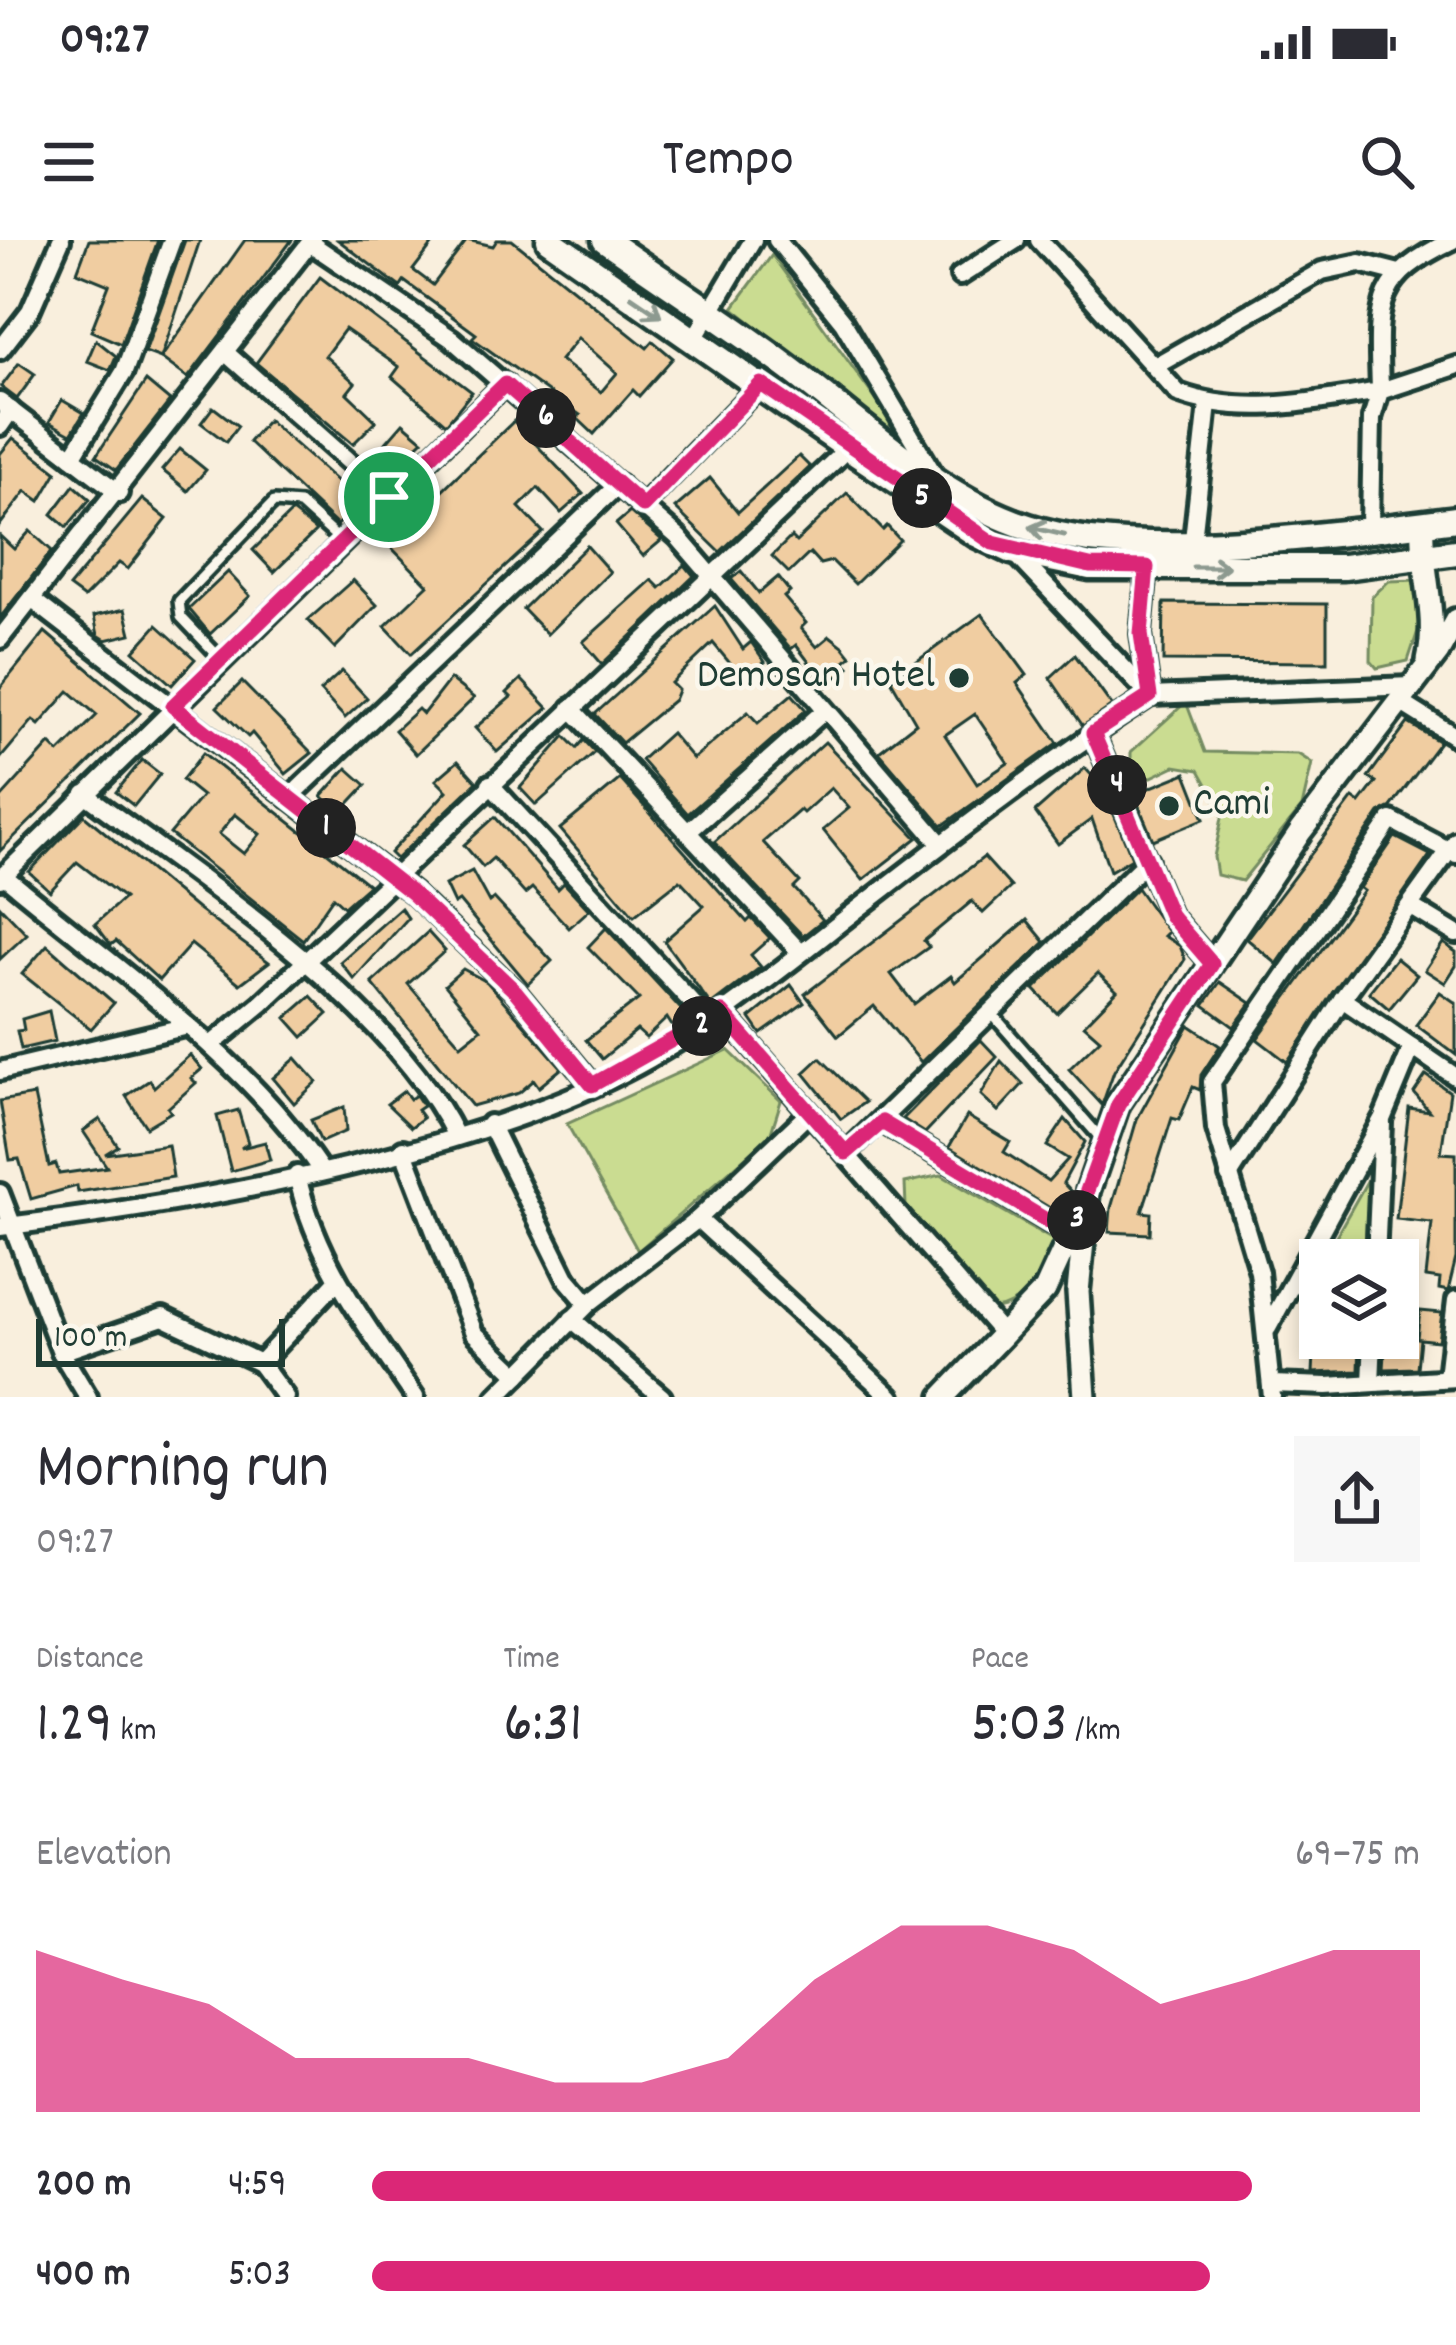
<!DOCTYPE html>
<meta charset="utf-8">
<style>
:root{--surface:#fff;--page:#f7f7f7;--text:#2b2b33;--muted:#7c7c81;--accent:#db2777}
body{margin:0;font-family:Dekko,sans-serif;background:var(--page);color:var(--text);height:100vh;display:flex;flex-direction:column;font-size:45px;white-space:nowrap}
*{box-sizing:border-box;margin:0}
p{font-size:39px;color:var(--muted)}
.icon{flex:none;width:66px;height:66px;fill:none;stroke:currentColor;stroke-width:2;stroke-linecap:round;stroke-linejoin:round}
.map{position:relative;height:1157px;overflow:hidden}
.details{display:flex;flex-direction:column;background:var(--surface);flex:1}
.details>*{flex:none}
.buttons{position:absolute;left:1299px;top:999px;display:grid;gap:24px}
.buttons a{display:grid;place-items:center;width:120px;height:120px;border-radius:0px;background:var(--surface);box-shadow:0 6px 18px #0003;font-size:60px}
.scale{position:absolute;left:36px;bottom:30px;width:249px;box-sizing:border-box;padding-left:12px;border:6px solid #1f3d34;border-top:0;font-size:33px;line-height:42px;white-space:nowrap;color:#1f3d34;-webkit-text-stroke:9px #fbf7ec;paint-order:stroke}
.pin{position:absolute;display:grid;place-items:center;width:102px;height:102px;color:#fff;margin:-51px;border:6px solid #fff;border-radius:50%;box-shadow:0 3px 12px #0007}
.km{position:absolute;width:60px;height:60px;margin:-30px;border-radius:50%;background:#222;color:#fff;font-size:33px;line-height:60px;text-align:center}
.round{display:grid;place-items:center;flex:none;width:126px;height:126px;border-radius:0px;background:var(--page)}
.summary{display:flex;align-items:center;justify-content:space-between;height:204px;padding:0 36px}
h1{font-size:66px;font-weight:600;line-height:90px}
.stats{display:grid;grid-template-columns:repeat(3,1fr);gap:18px;height:204px;padding:12px 36px}
.stats div{display:grid;align-content:center}
.stats b{font-size:60px;font-weight:600}
.stats small{font-size:33px;font-weight:400}
.stats p{font-size:33px}
.chart{height:336px;padding:24px 36px}
.chart p{display:flex;justify-content:space-between}
.chart svg{width:100%;height:216px;margin-top:12px;fill:var(--accent);opacity:.7}
ul{padding:0 36px;list-style:none;font-size:39px}
li{display:grid;grid-template-columns:192px 144px 1fr;align-items:center;height:90px}
li i{height:30px;border-radius:15px;background:var(--accent)}
.status{display:flex;justify-content:space-between;align-items:center;height:84px;padding:0 60px;background:var(--surface);direction:ltr}
.status svg{height:33px;fill:currentColor}
header{display:flex;justify-content:space-between;align-items:center;height:156px;padding:0 36px;background:var(--surface);font-size:54px;font-weight:600}
.map>svg:first-child{display:block}
</style>
<div class="status"><b>09:27</b><svg viewBox="0 0 49 12"><path d="M0 12V9h3v3zM5 12V6h3v6zM10 12V3h3v9zM15 12V0h3v12zM26 1h20v11H26zM47 4h2v5h-2z"/></svg></div>
<header><svg class="icon" aria-label="menu" viewBox="0 0 24 24"><path d="M4 6h16M4 12h16M4 18h16"/></svg>Tempo<svg class="icon" aria-label="search" viewBox="0 0 24 24"><circle cx="10" cy="10" r="6"/><path d="M15 15l6 6"/></svg></header>
<div class="map">
<svg width="1456" height="1157" viewBox="0 0 1456 1157">
<rect width="100%" height="100%" fill="#f9efdd"/>
<filter id="ink" filterUnits="userSpaceOnUse"><feTurbulence type="fractalNoise" baseFrequency=".00833" numOctaves="2"/><feDisplacementMap in="SourceGraphic" scale="24" xChannelSelector="R" yChannelSelector="G"/><feConvolveMatrix kernelMatrix="1 2 1 2 8 2 1 2 1" color-interpolation-filters="sRGB"/></filter>
<g filter="url(#ink)">
<g fill="#cadc91" stroke="#748c62" stroke-width="3">
<path d="M772 15 892 182 887 190 733 68Z"/>
<path d="M1417 340 1427 364 1408 421 1377 428 1371 421 1372 357 1389 341Z"/>
<path d="M1186 462 1205 512 1298 514 1312 523 1302 567 1242 641 1217 635 1214 617 1223 573 1199 530 1175 526 1141 542 1131 526V512Z"/>
<path d="M728 810 781 861 770 896 638 1011 567 884Z"/>
<path d="M1375 927 1372 1008 1331 1005Z"/>
<path d="M941 935 1058 1003C1042 1028 1027 1066 994 1069L906 967 905 943Z"/>
</g>
<g fill="#f0cda1" stroke="#1f3d34" stroke-width="3" fill-rule="evenodd">
<path d="M89 0H158L121 104 91 91 109 45 77 32Z"/>
<path d="M185 0H200L161 118 145 112Z"/>
<path d="M245 0H292L188 138 161 118Z"/>
<path d="M338 0H436L413 30 433 45 467 0 493 6 497 0H512L647 108 653 101 673 118 639 156 633 150 594 194 577 178 580 175 472 98 476 94 404 41 400 47ZM578 98 617 133 601 152 560 120Z"/>
<path d="M320 37 472 152 446 184 392 137 399 127 345 89 325 116 355 143 347 153 376 181 353 204 256 123Z"/>
<path d="M96 100 116 116 110 130 87 121Z"/>
<path d="M19 123 35 134 17 159 1 147Z"/>
<path d="M146 141 170 161 116 230 96 216Z"/>
<path d="M62 160 84 173 71 194 49 182Z"/>
<path d="M213 167 238 186 226 202 201 183Z"/>
<path d="M268 180 359 261 337 285 249 202Z"/>
<path d="M514 181 583 254 561 273 538 248 519 267 543 292 411 414 385 386 428 345 387 303Z"/>
<path d="M403 183 423 200 385 236 369 222Z"/>
<path d="M13 198 57 232 40 261 26 251 0 285V214Z"/>
<path d="M180 209 206 230 188 251 162 230Z"/>
<path d="M799 216 810 227 720 312 675 268 710 238 738 272Z"/>
<path d="M74 245 90 259 67 287 52 274Z"/>
<path d="M847 253 883 290 887 286 900 300 855 344 832 321 820 324 810 313 789 333 772 316 791 297 796 302Z"/>
<path d="M142 259 167 279 128 329 119 323 84 358 69 347Z"/>
<path d="M292 272 316 291 274 332 253 310Z"/>
<path d="M630 272 662 300 643 316 616 284Z"/>
<path d="M30 291 52 311 0 378V296L14 309Z"/>
<path d="M587 306 610 332 547 394 523 369Z"/>
<path d="M685 325 694 336 602 424 583 402 652 340 660 348Z"/>
<path d="M741 331 759 353 778 337 790 352 784 357 806 383 801 388 817 407 830 396 843 406 851 416 844 422 849 427 827 446 796 405 791 409 731 339Z"/>
<path d="M228 332 250 356 210 394 189 369Z"/>
<path d="M353 340 377 365 335 408 308 380Z"/>
<path d="M1164 363 1327 364V422L1163 421Z"/>
<path d="M715 366 743 409 751 402 765 422 743 439 713 403 671 443 678 450 674 460 622 503 595 474Z"/>
<path d="M125 369 131 394 106 400 98 395 94 376Z"/>
<path d="M982 374 1027 435 1017 443 1058 503 942 586 879 512 916 483 891 440ZM975 474 1008 523 977 544 945 495Z"/>
<path d="M157 385 195 419 172 445 134 411Z"/>
<path d="M45 392 140 473 0 611V559L50 504 59 513 97 475 69 451 39 485 33 480 0 519V448Z"/>
<path d="M1075 415 1112 466 1083 486 1050 438Z"/>
<path d="M342 431 367 458 345 478 320 451Z"/>
<path d="M450 439 474 458 416 514 395 490 418 469 423 474Z"/>
<path d="M521 439 548 468 497 512 475 488 511 457 507 453Z"/>
<path d="M242 442 312 513 286 534 252 493 248 497 217 467Z"/>
<path d="M792 454 806 470 688 574 641 520 671 493 693 519 748 472 758 483Z"/>
<path d="M1408 483 1440 502 1391 567 1380 573 1277 724 1247 699 1353 558 1360 563 1376 542 1368 537Z"/>
<path d="M565 496 577 508 584 500 595 512 536 565 520 548Z"/>
<path d="M825 502 917 598 863 640 823 590 849 568 831 548 803 573 800 570 763 602 800 642 794 648 823 680 803 696 714 602Z"/>
<path d="M203 513 369 645 344 667 333 657 303 700 170 594 202 556 182 540ZM235 574 260 594 244 614 219 594Z"/>
<path d="M142 520 160 534 134 566 116 552Z"/>
<path d="M458 521 477 542 396 619 390 613 447 551 436 540Z"/>
<path d="M347 528 366 545 340 573 322 556Z"/>
<path d="M1085 528 1103 548 1132 618 1110 631 1092 579 1058 604 1035 572Z"/>
<path d="M1186 533 1204 579 1153 600 1134 554Z"/>
<path d="M620 539 747 682 751 678 770 698 751 715 761 727 711 765 664 701 704 666 680 640 634 676 560 589Z"/>
<path d="M84 575 197 669 269 722 240 744 191 704 159 740 116 701 111 705 95 684 124 658 77 622 50 651 29 632Z"/>
<path d="M495 577 558 649 564 643 589 670 569 688 532 648 525 654 493 618 483 627 464 605Z"/>
<path d="M1395 597 1430 615 1287 822 1257 799 1364 651 1360 648Z"/>
<path d="M984 617 1011 647 983 673 972 661 924 701 929 707 891 734 914 764 951 736 955 742 1027 680 1045 702 921 822 874 766 838 796 805 754Z"/>
<path d="M472 631 489 662 494 658 552 721 528 744 459 661 454 664 445 645Z"/>
<path d="M1137 648 1168 692 1164 696 1180 706 1185 719 1114 831 1102 865 1069 829 1100 799 1084 785 1117 751 1098 733 1057 773 1034 749Z"/>
<path d="M0 666 27 694 0 719Z"/>
<path d="M401 668 408 678 354 739 340 722Z"/>
<path d="M606 688 690 779 674 789 667 778 646 798 637 790 602 819 586 800 639 759 588 707Z"/>
<path d="M428 692 445 711 408 744 461 805 481 789 445 745 463 729 487 742 562 828 539 847 534 840 519 853 472 866 372 743Z"/>
<path d="M1443 703 1456 712V726L1445 743 1425 730Z"/>
<path d="M47 705 114 763 91 789 22 734Z"/>
<path d="M1396 718 1417 735 1389 769 1369 752Z"/>
<path d="M1220 742 1251 763 1234 787 1204 765Z"/>
<path d="M791 745 804 763 761 794 750 778Z"/>
<path d="M1440 752 1456 763V815L1416 785Z"/>
<path d="M311 756 328 774 303 797 286 778Z"/>
<path d="M49 771 55 801 21 809 17 791 24 790 22 779Z"/>
<path d="M1189 785 1220 806 1201 835 1200 850 1193 847 1179 880 1172 878 1142 972 1151 973 1150 994 1109 992 1111 968 1137 879Z"/>
<path d="M981 800 997 817 925 893 903 879Z"/>
<path d="M190 815 202 829 191 838 196 843 168 868 171 872 146 887 126 856 150 840 154 847Z"/>
<path d="M296 818 317 842 294 863 273 838Z"/>
<path d="M820 818 865 862 841 879 804 833Z"/>
<path d="M1001 821 1023 844 998 871 981 855Z"/>
<path d="M1426 835 1450 852 1441 913 1456 914V1018L1448 1051 1439 1049 1440 1039 1426 1037 1432 983 1396 979 1409 868 1429 871 1414 853Z"/>
<path d="M404 851 410 859 416 855 423 866 417 870 423 878 411 887 387 864Z"/>
<path d="M34 855 49 926 56 924 59 934 107 927 83 891 100 879 118 906 105 914 168 905 173 937 78 952 77 946 31 959 19 919 10 920 0 861Z"/>
<path d="M344 867 346 891 321 902 311 880Z"/>
<path d="M238 870 248 903 241 908 265 902 270 920 231 931 217 876Z"/>
<path d="M967 876 1010 902 1004 912 1048 941 1068 919 1047 906 1065 879 1085 902 1063 943 1073 954 1060 974 949 907Z"/>
<path d="M1420 1071 1442 1073 1438 1101 1420 1099 1417 1128 1384 1129 1386 1098H1398V1092L1417 1098Z"/>
<path d="M1315 1097 1360 1098 1359 1131 1313 1133Z"/>
</g>
<g fill="none" stroke-linecap="round" stroke-linejoin="round">
<defs>
<g id="service">
<path d="M221 419 181 377 179 361 274 262 300 264 342 302"/>
<path d="M993 775 1104 902"/>
</g>
<g id="minor">
<path d="M777 0 843 82 936 238"/>
<path d="M1039 0 1178 153C1242 177 1313 162 1380 151 1378 68 1370 39 1453 0"/>
<path d="M310 3 452 99 678 297 941 604"/>
<path d="M960 36 1016 0"/>
<path d="M694 99 753 0"/>
<path d="M0 110 30 71 61 0"/>
<path d="M226 113 389 257"/>
<path d="M1155 126 1322 31 1360 23 1399 33"/>
<path d="M0 162 119 253"/>
<path d="M0 186 11 170"/>
<path d="M72 217 124 132 172 0"/>
<path d="M643 265 761 144"/>
<path d="M1370 288 1372 178 1380 151 1456 126"/>
<path d="M1193 300 1208 164"/>
<path d="M1013 311 1150 456 1412 446"/>
<path d="M34 361 413 653 516 752 593 846"/>
<path d="M0 399 312 0"/>
<path d="M1400 462 1456 497"/>
<path d="M571 468 801 713"/>
<path d="M1093 493 1170 675 1212 724"/>
<path d="M490 544 710 782"/>
<path d="M85 554C203 642 390 763 456 896"/>
<path d="M289 558 619 244"/>
<path d="M689 591 823 472"/>
<path d="M3 635C110 725 242 813 320 929"/>
<path d="M0 639 505 144"/>
<path d="M1410 666 1456 694"/>
<path d="M1342 759 1456 837"/>
<path d="M722 772 1002 1093"/>
<path d="M211 805 262 763 848 208"/>
<path d="M0 831 184 787"/>
<path d="M882 882 1071 995"/>
<path d="M490 884 566 1038 588 1064"/>
<path d="M403 909 474 1093 518 1135"/>
<path d="M846 913 1148 620"/>
<path d="M297 935C316 1020 366 1086 415 1157"/>
<path d="M1229 936 1342 759 1456 601"/>
<path d="M0 953 61 1112 88 1157"/>
<path d="M698 979 891 1157"/>
<path d="M0 987C190 964 454 918 625 832 711 788 787 724 863 665 957 592 1050 521 1150 456L1141 394 1147 327"/>
<path d="M1376 1020 1382 883"/>
<path d="M572 1079 662 1157"/>
<path d="M1268 1088 1383 877 1412 807"/>
<path d="M61 1112 163 1077 260 1123 336 1042"/>
<path d="M260 1123 285 1157"/>
<path d="M1447 1137 1456 1060"/>
<path d="M1371 1143 1373 1098"/>
<path d="M1272 1144 1327 1146 1456 1138"/>
<path d="M496 1157 588 1064 698 979 808 874"/>
<path d="M1272 1157 1259 1032 1216 889 1212 842 1391 580 1456 614"/>
</g>
<g id="tertiary">
<path d="M1423 283C1420 329 1439 376 1428 420"/>
<path d="M943 1157 1045 1050 1078 978"/>
<path d="M1085 1157 1078 1052 1088 951 1118 864 1301 591 1438 412 1456 380"/>
</g>
<g id="secondary">
<path d="M549 0 848 208 976 294 1012 311 1090 327H1344L1456 312"/>
<path d="M605 0C665 42 727 82 786 126 863 183 936 257 1028 287 1138 323 1340 294 1456 279"/>
</g>
</defs>
<use href="#service" stroke="#1f3d34" stroke-width="18"/>
<use href="#minor" stroke="#1f3d34" stroke-width="26"/>
<use href="#tertiary" stroke="#1f3d34" stroke-width="30"/>
<use href="#secondary" stroke="#1f3d34" stroke-width="33"/>
<use href="#service" stroke="#fbf7ec" stroke-width="9"/>
<use href="#minor" stroke="#fbf7ec" stroke-width="16"/>
<use href="#tertiary" stroke="#fbf7ec" stroke-width="21"/>
<use href="#secondary" stroke="#fbf7ec" stroke-width="24"/>
</g>
<defs><path id="oneway-shaft" d="M-6 0H5M1.5-3L5.5 0L1.5 3" fill="none" stroke-width="1.6" stroke-linecap="round" stroke-linejoin="round" transform="scale(3)"/></defs>
<g stroke="#8d9a90">
<use href="#oneway-shaft" transform="translate(646 66) rotate(34)"/>
<use href="#oneway-shaft" transform="translate(1047 291) rotate(-167)"/>
<use href="#oneway-shaft" transform="translate(1211 327)"/>
</g>
</g>
<g fill="none" stroke-linecap="round" stroke-linejoin="round" filter="url(#ink)">
<defs>
<path id="route" d="M505 144 643 266 761 144 993 303 1090 326 1147 327 1141 394 1150 456 1093 493 1170 675 1212 724 1118 865 1071 995 882 882 846 913 722 772 592 845 516 752 412 653 173 466Z"/>
</defs>
<use href="#route" stroke="#fff" stroke-width="24"/>
<use href="#route" stroke="#db2777" stroke-width="15"/>
</g>
<g fill="#1f3d34" stroke="#fbf7ec" stroke-width="4.5">
<circle cx="959" cy="438" r="12"/>
<circle cx="1169" cy="566" r="12"/>
</g>
<g text-anchor="middle" dominant-baseline="central" stroke-width="9" stroke-linejoin="round" paint-order="stroke">
<g font-size="42" fill="#1f3d34" stroke="#fbf7ec" text-anchor="end">
<text x="935" y="438">Demosan Hotel</text>
<text x="1193" y="566" text-anchor="start">Cami</text>
</g>
</g>
</svg>
<div class="buttons">
<a><svg class="icon" aria-label="layers" viewBox="0 0 24 24"><path d="M12 4l9 5-9 5-9-5zM3 14l9 5 9-5"/></svg></a>
</div>
<div class="scale">100 m</div>
<div class="pin" style="left:389px;top:257px;background:#1e9e55"><svg class="icon" aria-label="arrive" viewBox="0 0 24 24"><path d="M6 21V4h12l-3 4 3 4H6"/></svg></div>
<b class="km" style="left:326px;top:588px">1</b>
<b class="km" style="left:702px;top:786px">2</b>
<b class="km" style="left:1077px;top:980px">3</b>
<b class="km" style="left:1117px;top:545px">4</b>
<b class="km" style="left:922px;top:258px">5</b>
<b class="km" style="left:546px;top:178px">6</b>
</div>
<section class="details">
<div class="summary"><div><h1>Morning run</h1><p>09:27</p></div><a class="round"><svg class="icon" aria-label="share" viewBox="0 0 24 24"><path d="M12 15V3M7 8l5-5 5 5M5 13v7h14v-7"/></svg></a></div>
<div class="stats">
<div><p>Distance</p><b>1.29<small> km</small></b></div>
<div><p>Time</p><b>6:31</b></div>
<div><p>Pace</p><b>5:03<small> /km</small></b></div>
</div>
<div class="chart"><p><span>Elevation</span>69–75 m</p>
<svg viewBox="0 0 160 44" preserveAspectRatio="none"><path d="M0 44V11L10 17L20 22L30 33L40 33L50 33L60 38L70 38L80 33L90 17L100 6L110 6L120 11L130 22L140 17L150 11L160 11V44z"/></svg>
</div>
<ul>
<li><b>200 m</b>4:59<i style="width:84%"></i></li>
<li><b>400 m</b>5:03<i style="width:80%"></i></li>
</ul>
</section>
